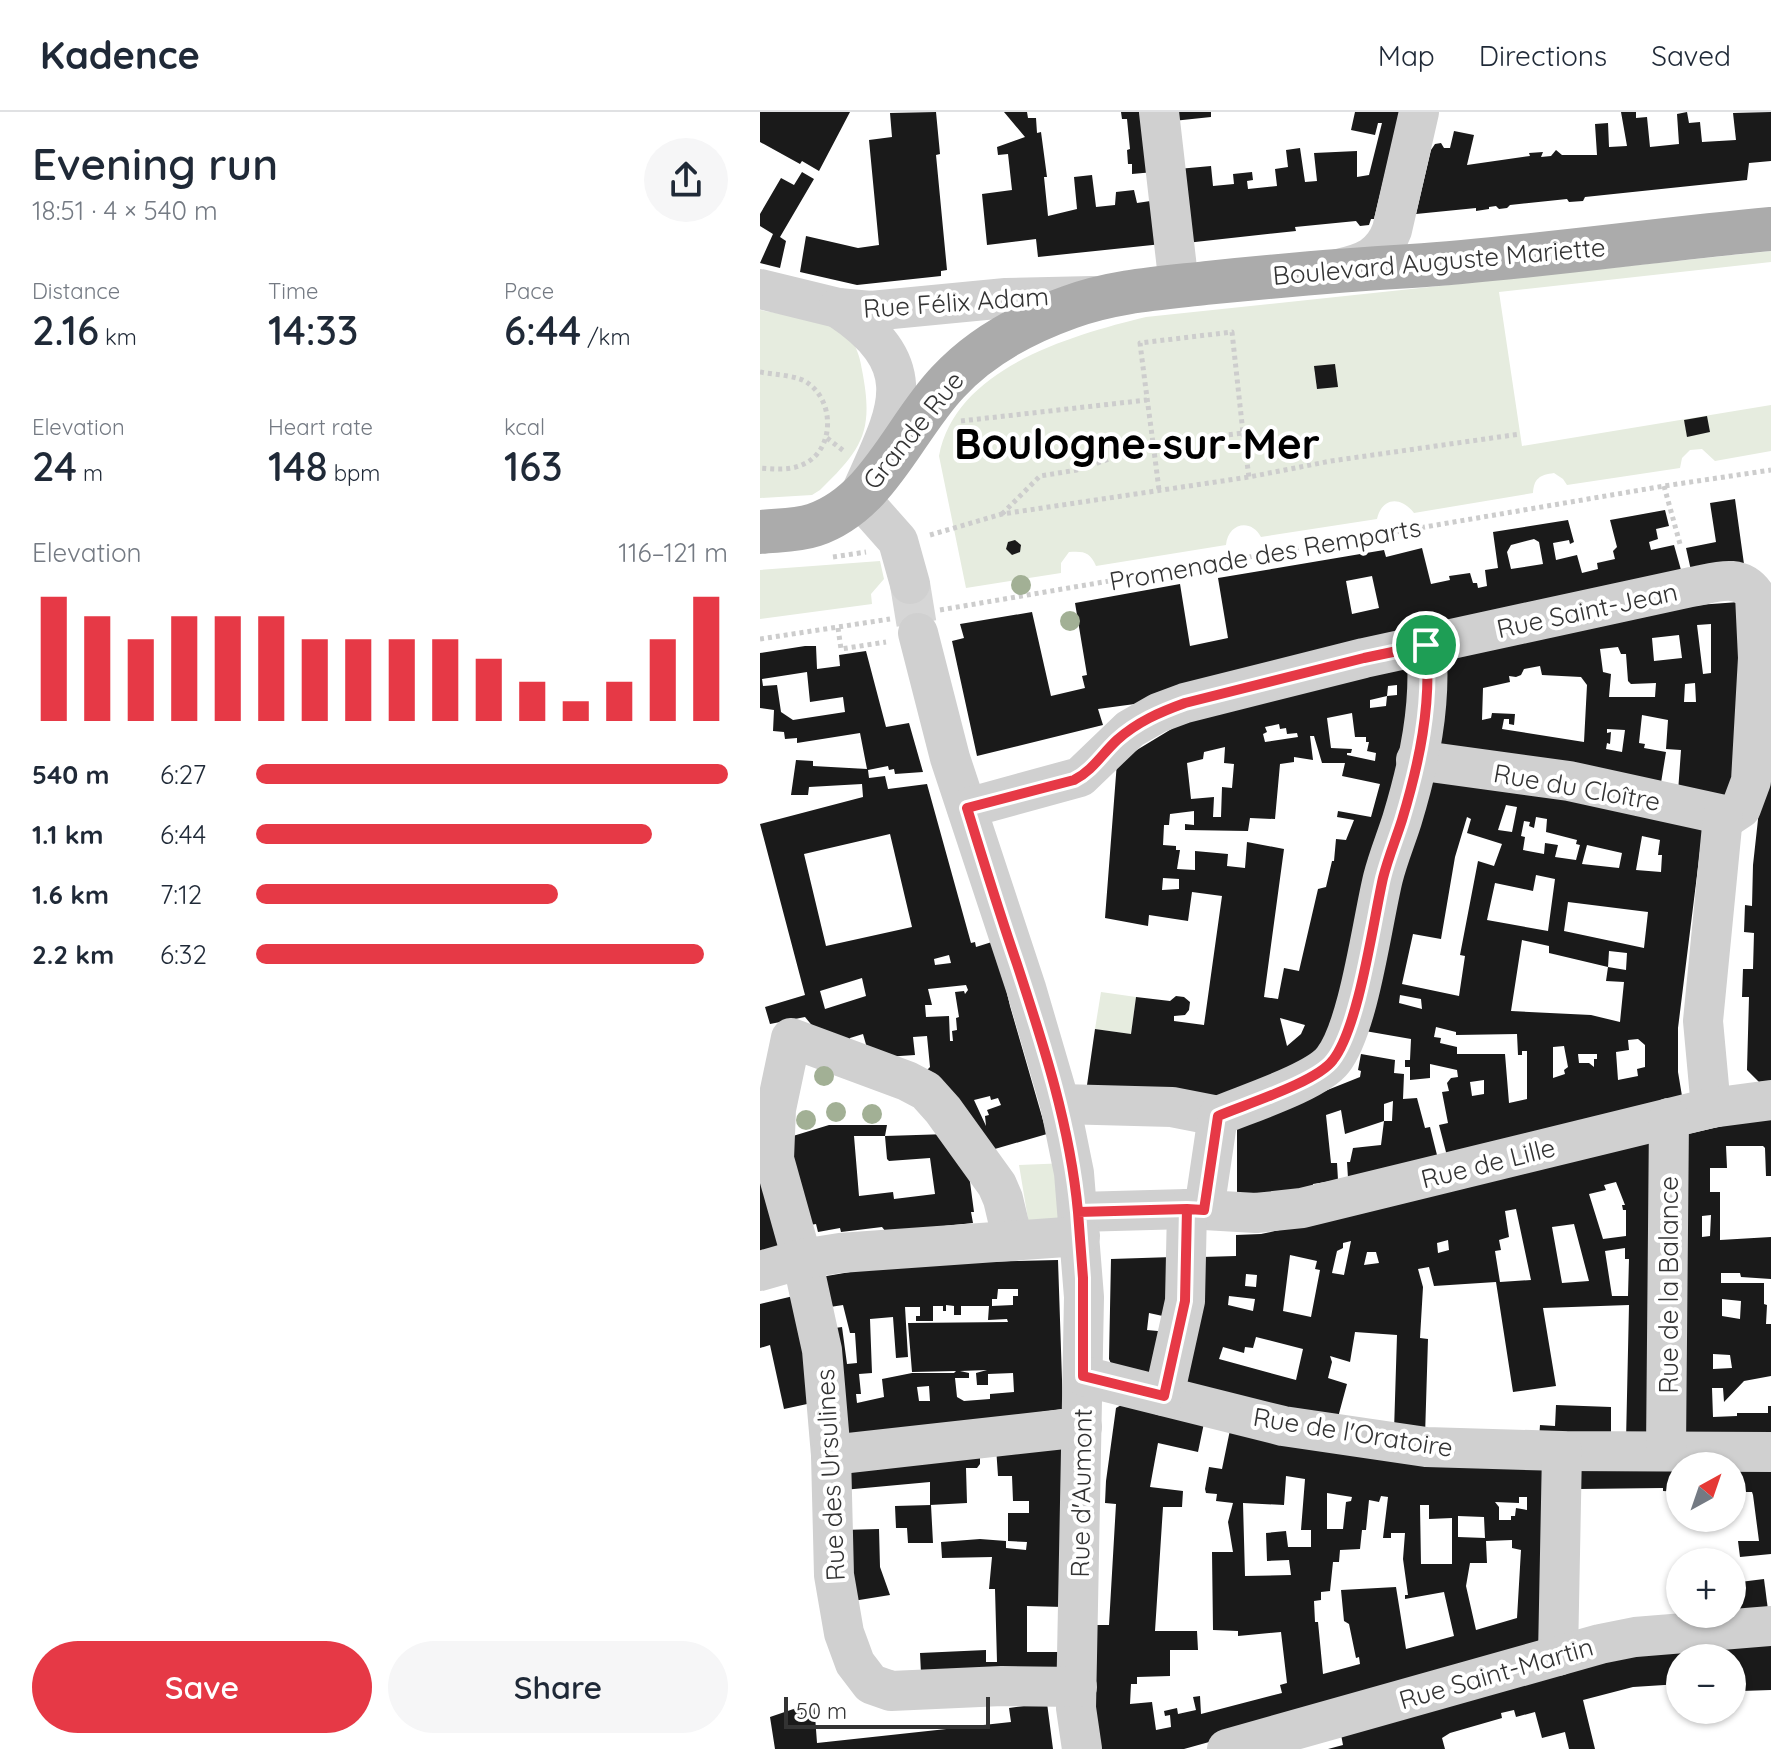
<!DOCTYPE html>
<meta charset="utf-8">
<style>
:root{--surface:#fff;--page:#f6f6f7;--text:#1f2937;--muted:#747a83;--line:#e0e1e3;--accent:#e63946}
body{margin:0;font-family:Quicksand,sans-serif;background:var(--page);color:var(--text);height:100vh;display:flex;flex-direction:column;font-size:30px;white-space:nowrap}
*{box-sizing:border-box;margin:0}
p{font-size:26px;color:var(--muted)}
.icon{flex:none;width:44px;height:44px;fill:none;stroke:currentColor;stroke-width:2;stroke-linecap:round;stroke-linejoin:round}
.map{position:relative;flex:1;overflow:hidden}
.drawer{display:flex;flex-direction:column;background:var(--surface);width:760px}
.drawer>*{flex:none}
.needle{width:52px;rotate:40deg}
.fabs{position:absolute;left:906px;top:1340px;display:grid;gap:16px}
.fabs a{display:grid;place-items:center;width:80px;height:80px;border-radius:50%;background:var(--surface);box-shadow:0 2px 6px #0004;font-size:40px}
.scale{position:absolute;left:24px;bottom:20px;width:206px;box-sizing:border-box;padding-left:8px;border:4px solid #333;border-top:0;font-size:22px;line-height:28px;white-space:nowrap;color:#333;-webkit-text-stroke:6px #fff;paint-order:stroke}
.pin{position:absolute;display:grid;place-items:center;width:68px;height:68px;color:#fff;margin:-34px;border:4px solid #fff;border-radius:50%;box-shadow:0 2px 8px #0007}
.round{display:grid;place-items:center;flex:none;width:84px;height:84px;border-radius:42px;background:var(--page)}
.head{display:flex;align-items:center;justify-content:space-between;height:136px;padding:0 32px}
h1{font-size:44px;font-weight:600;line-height:60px}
.figures{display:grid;grid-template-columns:repeat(3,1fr);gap:12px;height:136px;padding:8px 32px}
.figures div{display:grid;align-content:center}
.figures b{font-size:40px;font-weight:600}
.figures small{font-size:22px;font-weight:400}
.figures p{font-size:22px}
.chart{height:224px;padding:16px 32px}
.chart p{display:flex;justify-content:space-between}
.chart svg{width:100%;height:144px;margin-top:8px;stroke:var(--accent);stroke-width:6}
.action{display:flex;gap:16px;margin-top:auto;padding:16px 32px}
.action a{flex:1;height:92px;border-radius:48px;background:var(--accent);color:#fff;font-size:32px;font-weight:600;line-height:92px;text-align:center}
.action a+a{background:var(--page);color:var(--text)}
ul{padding:0 32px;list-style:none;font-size:26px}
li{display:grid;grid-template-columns:128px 96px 1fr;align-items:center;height:60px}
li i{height:20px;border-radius:10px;background:var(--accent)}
header{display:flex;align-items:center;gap:48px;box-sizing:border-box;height:112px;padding:0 40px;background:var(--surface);border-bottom:2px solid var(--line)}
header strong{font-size:38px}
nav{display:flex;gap:44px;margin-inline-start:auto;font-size:28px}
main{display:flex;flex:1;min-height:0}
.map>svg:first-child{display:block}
</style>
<header>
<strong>Kadence</strong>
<nav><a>Map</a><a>Directions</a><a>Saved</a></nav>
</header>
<main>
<section class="drawer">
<div class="head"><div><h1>Evening run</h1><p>18:51 · 4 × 540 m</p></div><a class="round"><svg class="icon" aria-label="share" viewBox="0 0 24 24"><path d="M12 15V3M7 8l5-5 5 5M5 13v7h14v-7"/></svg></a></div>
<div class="figures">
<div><p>Distance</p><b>2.16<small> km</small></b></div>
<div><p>Time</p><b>14:33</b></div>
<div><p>Pace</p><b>6:44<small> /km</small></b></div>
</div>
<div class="figures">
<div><p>Elevation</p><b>24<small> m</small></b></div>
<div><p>Heart rate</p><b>148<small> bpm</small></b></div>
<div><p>kcal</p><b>163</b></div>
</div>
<div class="chart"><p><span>Elevation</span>116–121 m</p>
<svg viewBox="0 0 160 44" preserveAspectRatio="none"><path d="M5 44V6M15 44V12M25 44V19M35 44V12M45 44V12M55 44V12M65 44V19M75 44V19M85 44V19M95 44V19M105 44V25M115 44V32M125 44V38M135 44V32M145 44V19M155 44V6"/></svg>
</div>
<ul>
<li><b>540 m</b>6:27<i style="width:100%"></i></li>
<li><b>1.1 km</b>6:44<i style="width:84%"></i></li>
<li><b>1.6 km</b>7:12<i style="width:64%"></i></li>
<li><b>2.2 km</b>6:32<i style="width:95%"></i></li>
</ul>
<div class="action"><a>Save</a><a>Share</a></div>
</section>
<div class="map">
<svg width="1011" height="1637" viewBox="0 0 1011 1637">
<rect width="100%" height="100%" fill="#fff"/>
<g fill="#e6ecdf">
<path d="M1011 139V150L739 180 762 334 1011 293V339L955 349 942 337 930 338 922 346 920 356 807 373 803 367 794 361C780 363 774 366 773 381L654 401C641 384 622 385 617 407L501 425C491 406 468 411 466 433L336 454C330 440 324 439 309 440L301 451V461L206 476 179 344C195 256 312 223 386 205Z"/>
<path d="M0 198C20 202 63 207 79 216 93 223 100 243 102 258 114 319 103 336 60 378L52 383 0 386Z"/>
<path d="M120 449 124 467 111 482 112 492 0 507V458Z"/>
<path d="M341 880 376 885 371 922 335 917Z"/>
<path d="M308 1051 309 1114 270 1119 259 1053Z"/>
</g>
<g fill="#1a1a1a" fill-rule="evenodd">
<path d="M0 0H90L59 59 42 49 40 52 0 30Z"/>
<path d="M176 0 180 42 176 43 187 158 181 159V164L97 173 40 160 46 124 98 136 119 133 109 28 132 25 130 1Z"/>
<path d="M244 0H267L268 6H276L277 21 281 20 287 65H284L288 104 317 97 314 65 332 63 336 95 355 93 356 80 374 78 377 91 397 88 402 132 278 145 276 127 227 133 222 82 252 78 248 42 238 43 237 35 265 25Z"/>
<path d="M361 0H388L394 60 372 62V52H368L367 38 370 37 367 7H362Z"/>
<path d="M412 0H451V5L413 9Z"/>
<path d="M595 0H640L614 107H611L609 113 600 114 596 109 535 115 536 119 426 131 418 57 451 54 453 74 474 72 473 62 492 60 493 68 487 69 488 77 517 74 515 57 528 55 526 38 540 36 545 70 557 69 554 41 597 39V65L609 63 622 11H618L615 23 591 18Z"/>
<path d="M861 0H876V6L887 5 890 35 919 32 917 2 927 0 929 11 940 10 942 30 976 28 973 1 1011 0V49L989 51 987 68 825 85 823 89 809 90 807 87 750 93 747 96 739 97 736 94 729 95V97L716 99V96L656 102 671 38 675 32 681 31 684 36H690L694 19 714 23 707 53 770 44 769 41 783 40 781 45 791 44 796 38 802 43H837L835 12 848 11 849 35 867 34Z"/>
<path d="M42 60 54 67 20 125 26 129 20 156 0 151 13 122 0 114V102L21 66 34 73Z"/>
<path d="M575 252 578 275 557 277 554 254Z"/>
<path d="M947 304 950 320 927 325 924 308Z"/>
<path d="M975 387 984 452 932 463 926 436 956 430 950 391Z"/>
<path d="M905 398 909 414 896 417 898 427 889 430 891 438 914 433 923 465 382 591 338 597 343 613 217 644 192 529 204 526 200 512 272 500 291 584 325 576 322 564 327 563 315 491 420 472 430 534 468 526 458 466 624 438 626 445 662 436 671 472 690 468 689 464 710 461 713 471H717L718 476 727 474 725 458 738 456 733 420 808 408 814 430 810 432 809 428 793 431 796 448 817 443 822 461 838 457 837 451 855 447 853 439 857 435 850 408ZM774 427 779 430 783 452 751 457 747 440 751 433ZM612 464 619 496 592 502 586 469Z"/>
<path d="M255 428 261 433 260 440 252 443 246 437 248 430Z"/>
<path d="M979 490 978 687 918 680 921 638 906 637 908 608 882 603 879 631 885 632 884 636 906 640 900 677 676 636 683 544 924 494ZM951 512V561L943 562 937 513ZM919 523 922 546 894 549 892 526ZM858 535 861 542H866L868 569 871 572 896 571 895 585H849L851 562 843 560 840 537ZM780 554 782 563 821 565 827 573 824 630 742 617 744 607H749V612L754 613 755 602 732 601 731 606 722 608 723 576 750 570 749 564 756 565 761 563 764 557ZM935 571 936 590H924L925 572ZM847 617 865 618 862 640 846 637 847 631 850 632 851 620 847 621Z"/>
<path d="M45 534H56L57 557 80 554 79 543 106 539 126 615 149 611 163 660 135 662 134 657 129 658 128 654 108 658 109 666 125 664 128 677 167 672 211 831 215 830 216 835 235 829 250 894 287 1022 221 1041 164 961 170 955 167 924 153 925 155 943 125 945 107 936 103 922 90 926 89 929 55 917 45 905 10 912 5 895 45 883 0 712 103 685 102 672 49 675 48 683H31L36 648 53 649V654L107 657 100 621 37 631V626L25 627 24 620 13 619 14 598 0 596V541ZM47 560 50 590 83 585 85 600 33 608 21 600 17 573 3 574 2 567ZM130 722 152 815 66 834 44 742ZM189 843 191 851 175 853 174 847ZM102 866 106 884 65 897 60 879ZM206 873 208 878 205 882 204 879 195 880 199 905 196 906 197 918 192 919 193 929H190L189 904 166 905 165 893H172L168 877ZM230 984 231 988 238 986 241 993 227 998 229 1003 225 1004 226 1014 214 988Z"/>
<path d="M658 551 657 596 562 947 469 991 327 973 335 917 371 922 376 885 410 889 416 884 424 885 430 890 429 898 425 903 414 904V909L444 913 462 784 432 780 428 809 389 803 388 814 345 806 357 650 428 607ZM637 573V583L627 584 626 594 610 596V588L627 584 628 574ZM592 601 595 625H606V630H609L607 639 616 641 615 649 587 643V641H591L592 637 571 636 567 606ZM519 612 520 617 526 616 527 622 537 621 538 625 505 630 503 622 507 620 505 615ZM550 624H554L562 651H585L582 664 620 672 611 705 578 699 577 705 594 708 586 728 576 727 574 749H572L566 775 558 777 539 859 524 856 518 887 504 885 524 737 487 730 485 756 467 754 468 742 435 739V758L417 757 420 738H416V734L403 733 404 713H409L410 702 434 699V713L425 712V718L488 719 490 706 515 707 520 652 534 650V645L553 648ZM465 635 464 651 474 652 472 676 462 675 461 705H453L454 685 431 687 427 651 443 647 444 640ZM403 766 419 767V777L402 778ZM520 906 545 913 541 922 527 934Z"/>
<path d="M1011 635V969L999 970 987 958 989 885H982L983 857H993L994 821 984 820 985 793 992 794 993 753 1004 653Z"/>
<path d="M698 664 943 715 918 916V960L923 990 687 1044 679 1013 688 1011 682 980 689 979 687 971 691 966 698 965 697 958 670 952V966L650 968V955H645V948H650L651 927 605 919 664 671ZM746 693 757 695 752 720 738 718ZM707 705 711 707 707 721 742 732 734 754 718 749 700 843 705 844 699 884 642 872 653 822 681 827 695 745ZM776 705 787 707 786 720 817 728 816 732 820 733 816 748 795 745 798 733 785 731 784 742 763 738 765 725 761 724 764 709 770 710 769 714 774 716ZM882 724 900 728 898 743H902L901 760 876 758ZM827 733 862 741 859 756 822 752ZM776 763 795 767 788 819 727 808 735 771 773 779ZM808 790 888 800 884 836 804 819ZM762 828 789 834V841L848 855 846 869 864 870 860 910 831 903 751 899ZM849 839 867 841 866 858 848 855ZM640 883 661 887 662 897 639 891ZM676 915 696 920V923L757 922 758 943H762V939H767V987L749 991 745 942H697V935L680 931 681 926 674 925ZM878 927 885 933V955L877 957 878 964 858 968 856 940 869 938 868 928ZM804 934 808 955 804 958 805 962 793 966V935ZM818 942H837V947H834V955L829 951H819ZM724 968V982L712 984 710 970Z"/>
<path d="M601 942 635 948 634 961 644 962 643 987 657 986 665 1016 670 1015 678 1047 588 1066 587 1050H590L593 1036 621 1033 624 1009 585 1022 581 998 566 1003 571 1051H577L578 1068 553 1072V1080L477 1086V1004L540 989 600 965 601 959 598 958ZM633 989 632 1009H624V992Z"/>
<path d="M1011 1003V1064H1006L1005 1036 1003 1034H966L967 1056H950V1080H960V1128L1011 1125V1167L981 1165 980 1161H961V1171H1004V1192L1007 1193 1006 1212H1011V1264L984 1269 964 1290 963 1276H952L953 1305 977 1304V1301H1008V1294H1011V1329L923 1323 919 1024ZM951 1103 950 1124 942 1125V1104ZM962 1187 981 1189 980 1207 962 1204ZM953 1242 970 1243 972 1256 953 1257Z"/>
<path d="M69 1013H127L125 1024H94L99 1084 133 1080 134 1087 175 1082 170 1046 129 1049 127 1047 125 1024 188 1022 208 1055 214 1100H211L213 1111 126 1120 122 1115 81 1120 80 1116 58 1120 56 1112 44 1114 22 1041 33 1024Z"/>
<path d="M901 1022 896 1323 866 1329 869 1193 783 1196 796 1274 753 1280 736 1170 674 1174 669 1155 658 1157 663 1175 660 1226 668 1227 665 1324 634 1319 637 1223 595 1220 590 1250 570 1244 572 1250 568 1266 587 1272 577 1309 419 1273 442 1145 476 1144V1123L501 1122 529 1116ZM856 1070 865 1093H862L863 1098H866V1124L843 1127 829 1082 846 1078 844 1073ZM756 1097 771 1168 740 1170 735 1139 741 1138 739 1128 749 1125 745 1099ZM814 1112 829 1169 802 1171 792 1115ZM688 1128 689 1138 678 1141 677 1131ZM591 1129 584 1163 572 1161 577 1139 583 1136V1131ZM865 1136V1147H869L868 1184H852L845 1139ZM607 1140H616L619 1151 604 1153ZM530 1143 557 1149 555 1157 560 1158 551 1205 523 1199ZM486 1162 497 1163 496 1175 485 1174ZM469 1184 495 1187 493 1199 468 1193ZM496 1225 543 1237 536 1268 459 1247 463 1235 484 1241 485 1235 493 1236Z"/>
<path d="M0 1035 27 1136 0 1143Z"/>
<path d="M413 1145 412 1206 389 1201 387 1218 408 1220 401 1267 352 1254 349 1247 351 1147Z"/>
<path d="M298 1148 303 1297 80 1328 55 1166 102 1158 185 1151ZM238 1177H258V1184H253V1193L232 1194V1187H237ZM83 1193 90 1221H95L97 1251 87 1252 82 1215 75 1216 70 1195ZM186 1193 194 1194V1203H201V1194H229L228 1208 247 1207 248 1210 148 1211 152 1260 196 1259 194 1261H152L122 1267 124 1285 97 1291 96 1282H101L99 1262 112 1261 110 1207 133 1205 136 1246 148 1245 145 1195H160V1204H156V1209H173V1194H183V1199H186ZM227 1258 216 1261 217 1273H228V1262L253 1261 254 1280 230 1282V1287L204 1289 197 1285 195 1266H209V1261L200 1259ZM169 1274 170 1289H159L157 1275Z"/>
<path d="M46 1181 61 1289 24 1297 10 1233 0 1236V1192Z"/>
<path d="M363 1292 444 1311 438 1340 398 1331 390 1375 423 1379 422 1395H403L395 1519H437L438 1538H410V1564L377 1565V1572H371L370 1592 392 1590 396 1618 411 1615 410 1603 405 1604 404 1599 417 1596 418 1602 436 1598 433 1585 440 1584 441 1602 522 1581 520 1573 527 1571 521 1520 478 1524V1519L453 1518 452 1440H473L468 1410 473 1391 456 1389 457 1382 446 1381 445 1377 449 1355 462 1357 470 1318 789 1353 783 1537 424 1637H341L335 1595 337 1513H349L356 1392 345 1391 346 1369 356 1296ZM526 1364 545 1367 541 1418H551V1435H528L526 1419 506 1421 507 1449 529 1448 531 1463 485 1464 483 1391 524 1393ZM567 1381 592 1385 591 1389 586 1390 583 1417H567ZM621 1384 628 1385 623 1426H631V1421H645L643 1447 648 1483H645V1487L684 1480 694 1524 646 1537 636 1475 581 1478 584 1509 589 1512 596 1546 599 1545 600 1552 563 1562 558 1510H555L554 1489 561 1488V1480L570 1479 573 1450H579L580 1438 600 1437 602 1418H606L609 1388 619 1390ZM759 1385H767V1398L756 1396 755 1404H751V1408H739V1395L735 1390 759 1391ZM660 1393H669V1407L692 1406V1452H661ZM698 1404 724 1405 725 1426 698 1425ZM752 1428V1436L761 1438 757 1506 716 1518 706 1474 710 1451H727L726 1429Z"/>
<path d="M796 1293 851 1295V1328L779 1327 780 1313 795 1314Z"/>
<path d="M307 1327 303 1495 267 1494V1540H302V1566L161 1561 160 1541 226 1538V1550H237L235 1477H229L232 1445 182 1446 181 1430 220 1427 246 1429V1436L266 1438 267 1430 248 1429V1401H269V1389H253L252 1364H238L236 1335Z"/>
<path d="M220 1336V1352L217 1356H206L207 1391 170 1393V1370L83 1378 82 1350Z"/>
<path d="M814 1353 920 1354V1380L903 1379V1376L819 1377Z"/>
<path d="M972 1353H1011V1442L980 1445 978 1429H999L993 1383 992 1380H972Z"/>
<path d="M171 1393 173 1431H148L147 1416H136L135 1394Z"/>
<path d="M119 1417 120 1455 130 1483 93 1489 83 1418Z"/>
<path d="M1004 1467 1008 1498 972 1502V1471Z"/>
<path d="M1011 1527V1578L981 1579V1568L972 1569V1546H920V1572L873 1575 823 1588 835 1637H809L805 1620 782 1626 775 1600 756 1605 754 1598 741 1601 742 1606 690 1621 682 1626 685 1637H568L583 1633 580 1617 871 1536Z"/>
<path d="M54 1590 57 1631 251 1610 249 1596 287 1591 293 1637H15L10 1605Z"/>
</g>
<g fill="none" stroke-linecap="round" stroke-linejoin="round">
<path stroke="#d6d6d6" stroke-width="40" stroke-dasharray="40 20" stroke-linecap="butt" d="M150 472 158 521"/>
<g stroke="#cdcdcd" stroke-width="5" stroke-dasharray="4 4" stroke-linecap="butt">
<path d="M0 260C14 263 39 263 49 272 75 291 74 338 44 352 30 359 15 357 0 356"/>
<path d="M201 309 387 288"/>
<path d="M483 321 489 365"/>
<path d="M67 326 85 340"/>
<path d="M904 374 920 432"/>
<path d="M242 402 280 364 317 358 393 332 483 321 472 220 380 231C386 280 393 329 399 378"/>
<path d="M170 423 242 402 489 365 571 349 760 322"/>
<path d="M73 445 106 440"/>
<path d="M180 498 904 374 1011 358"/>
<path d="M78 516 81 537 126 530"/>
<path d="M0 527 130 507"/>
</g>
<g stroke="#d0d0d0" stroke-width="40">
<path d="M399 0 419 174"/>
<path d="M578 157C604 151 622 145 632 118L659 0"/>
<path d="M0 177 78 196 111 199 246 186 333 184"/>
<path d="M78 196C169 256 135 303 99 385L138 429 150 472"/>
<path d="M158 521 190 646 266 876 300 992 314 1061 324 1185 316 1596 322 1637"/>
<path d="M207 696 320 665 370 617 398 601 425 591 604 546 931 475C955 471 979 460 995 483L998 546 991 669 981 696 969 704 809 669 656 648"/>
<path d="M300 992 412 995 458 1004"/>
<path d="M951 996 943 909 963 704"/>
<path d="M458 1004C486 992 556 970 573 948 599 915 612 811 623 766 628 746 636 727 642 708 659 652 672 592 666 533"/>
<path d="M444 1098 458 1004"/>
<path d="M318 1100 427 1097 496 1101 542 1096 951 996 1011 988"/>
<path d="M253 1129 243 1087 237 1073 183 998 166 979 147 969 31 926 16 997 14 1047 42 1147 62 1238 71 1343 74 1463 84 1521 95 1551 111 1572 131 1579 242 1574 317 1575"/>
<path d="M0 1159 42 1147 80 1141 320 1124"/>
<path d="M323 1264 523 1314 666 1335 802 1339 1011 1340"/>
<path d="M404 1284 425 1189 427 1097"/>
<path d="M906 1339 909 1006"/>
<path d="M71 1343 322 1315"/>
<path d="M798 1544 802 1339"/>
<path d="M467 1637 840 1532 875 1525 1011 1514"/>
</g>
<path stroke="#ababab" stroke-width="44" d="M0 420C18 418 36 419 54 413 119 391 144 316 188 270 221 234 265 211 310 195 353 179 401 176 446 171 515 164 582 158 651 154 771 146 891 128 1011 117"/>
</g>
<g fill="#a2b095">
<circle cx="261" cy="473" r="10"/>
<circle cx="310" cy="509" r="10"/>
<circle cx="64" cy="964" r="10"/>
<circle cx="76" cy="1000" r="10"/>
<circle cx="112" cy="1002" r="10"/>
<circle cx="46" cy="1008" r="10"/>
</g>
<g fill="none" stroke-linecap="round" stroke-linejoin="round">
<defs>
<path id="route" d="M666 533C672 592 659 652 642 708 636 727 628 746 623 766 613 810 599 915 573 948 557 970 486 992 458 1004L444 1098 427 1097 318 1100 323 1166V1264L404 1284 425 1189 427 1097 318 1100C310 1014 284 934 257 852 239 800 223 748 207 696L314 668C332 659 342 642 357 628 377 610 400 600 425 591L604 546 666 533"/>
</defs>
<use href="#route" stroke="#fff" stroke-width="16"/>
<use href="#route" stroke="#e63946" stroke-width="10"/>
</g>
<g text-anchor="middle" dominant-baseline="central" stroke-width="8" stroke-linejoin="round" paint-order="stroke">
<g font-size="26" fill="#333" stroke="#fff">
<text transform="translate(679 149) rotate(-5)">Boulevard Auguste Mariette</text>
<text transform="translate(196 190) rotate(-4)">Rue Félix Adam</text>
<text transform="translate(153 318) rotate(-51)">Grande Rue</text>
<text transform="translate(505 442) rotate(-10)">Promenade des Remparts</text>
<text transform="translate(827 498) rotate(-12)">Rue Saint-Jean</text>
<text transform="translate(817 675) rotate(10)">Rue du Cloître</text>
<text transform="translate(728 1051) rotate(-14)">Rue de Lille</text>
<text transform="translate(908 1173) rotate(-90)">Rue de la Balance</text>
<text transform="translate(593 1320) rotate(9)">Rue de l'Oratoire</text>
<text transform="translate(70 1363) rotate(-93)">Rue des Ursulines</text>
<text transform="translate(321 1381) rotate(-89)">Rue d'Aumont</text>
<text transform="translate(736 1561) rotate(-16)">Rue Saint-Martin</text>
</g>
<g font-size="42" font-weight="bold" fill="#000" stroke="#fff">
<text x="377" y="331">Boulogne-sur-Mer</text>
</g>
</g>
</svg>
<div class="fabs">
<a><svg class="needle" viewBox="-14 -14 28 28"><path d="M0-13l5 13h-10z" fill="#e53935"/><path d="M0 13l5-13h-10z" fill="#747a83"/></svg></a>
<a>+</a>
<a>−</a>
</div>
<div class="scale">50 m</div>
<div class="pin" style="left:666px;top:533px;background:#1e9e55"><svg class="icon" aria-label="arrive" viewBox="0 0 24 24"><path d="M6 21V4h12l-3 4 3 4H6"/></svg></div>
</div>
</main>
